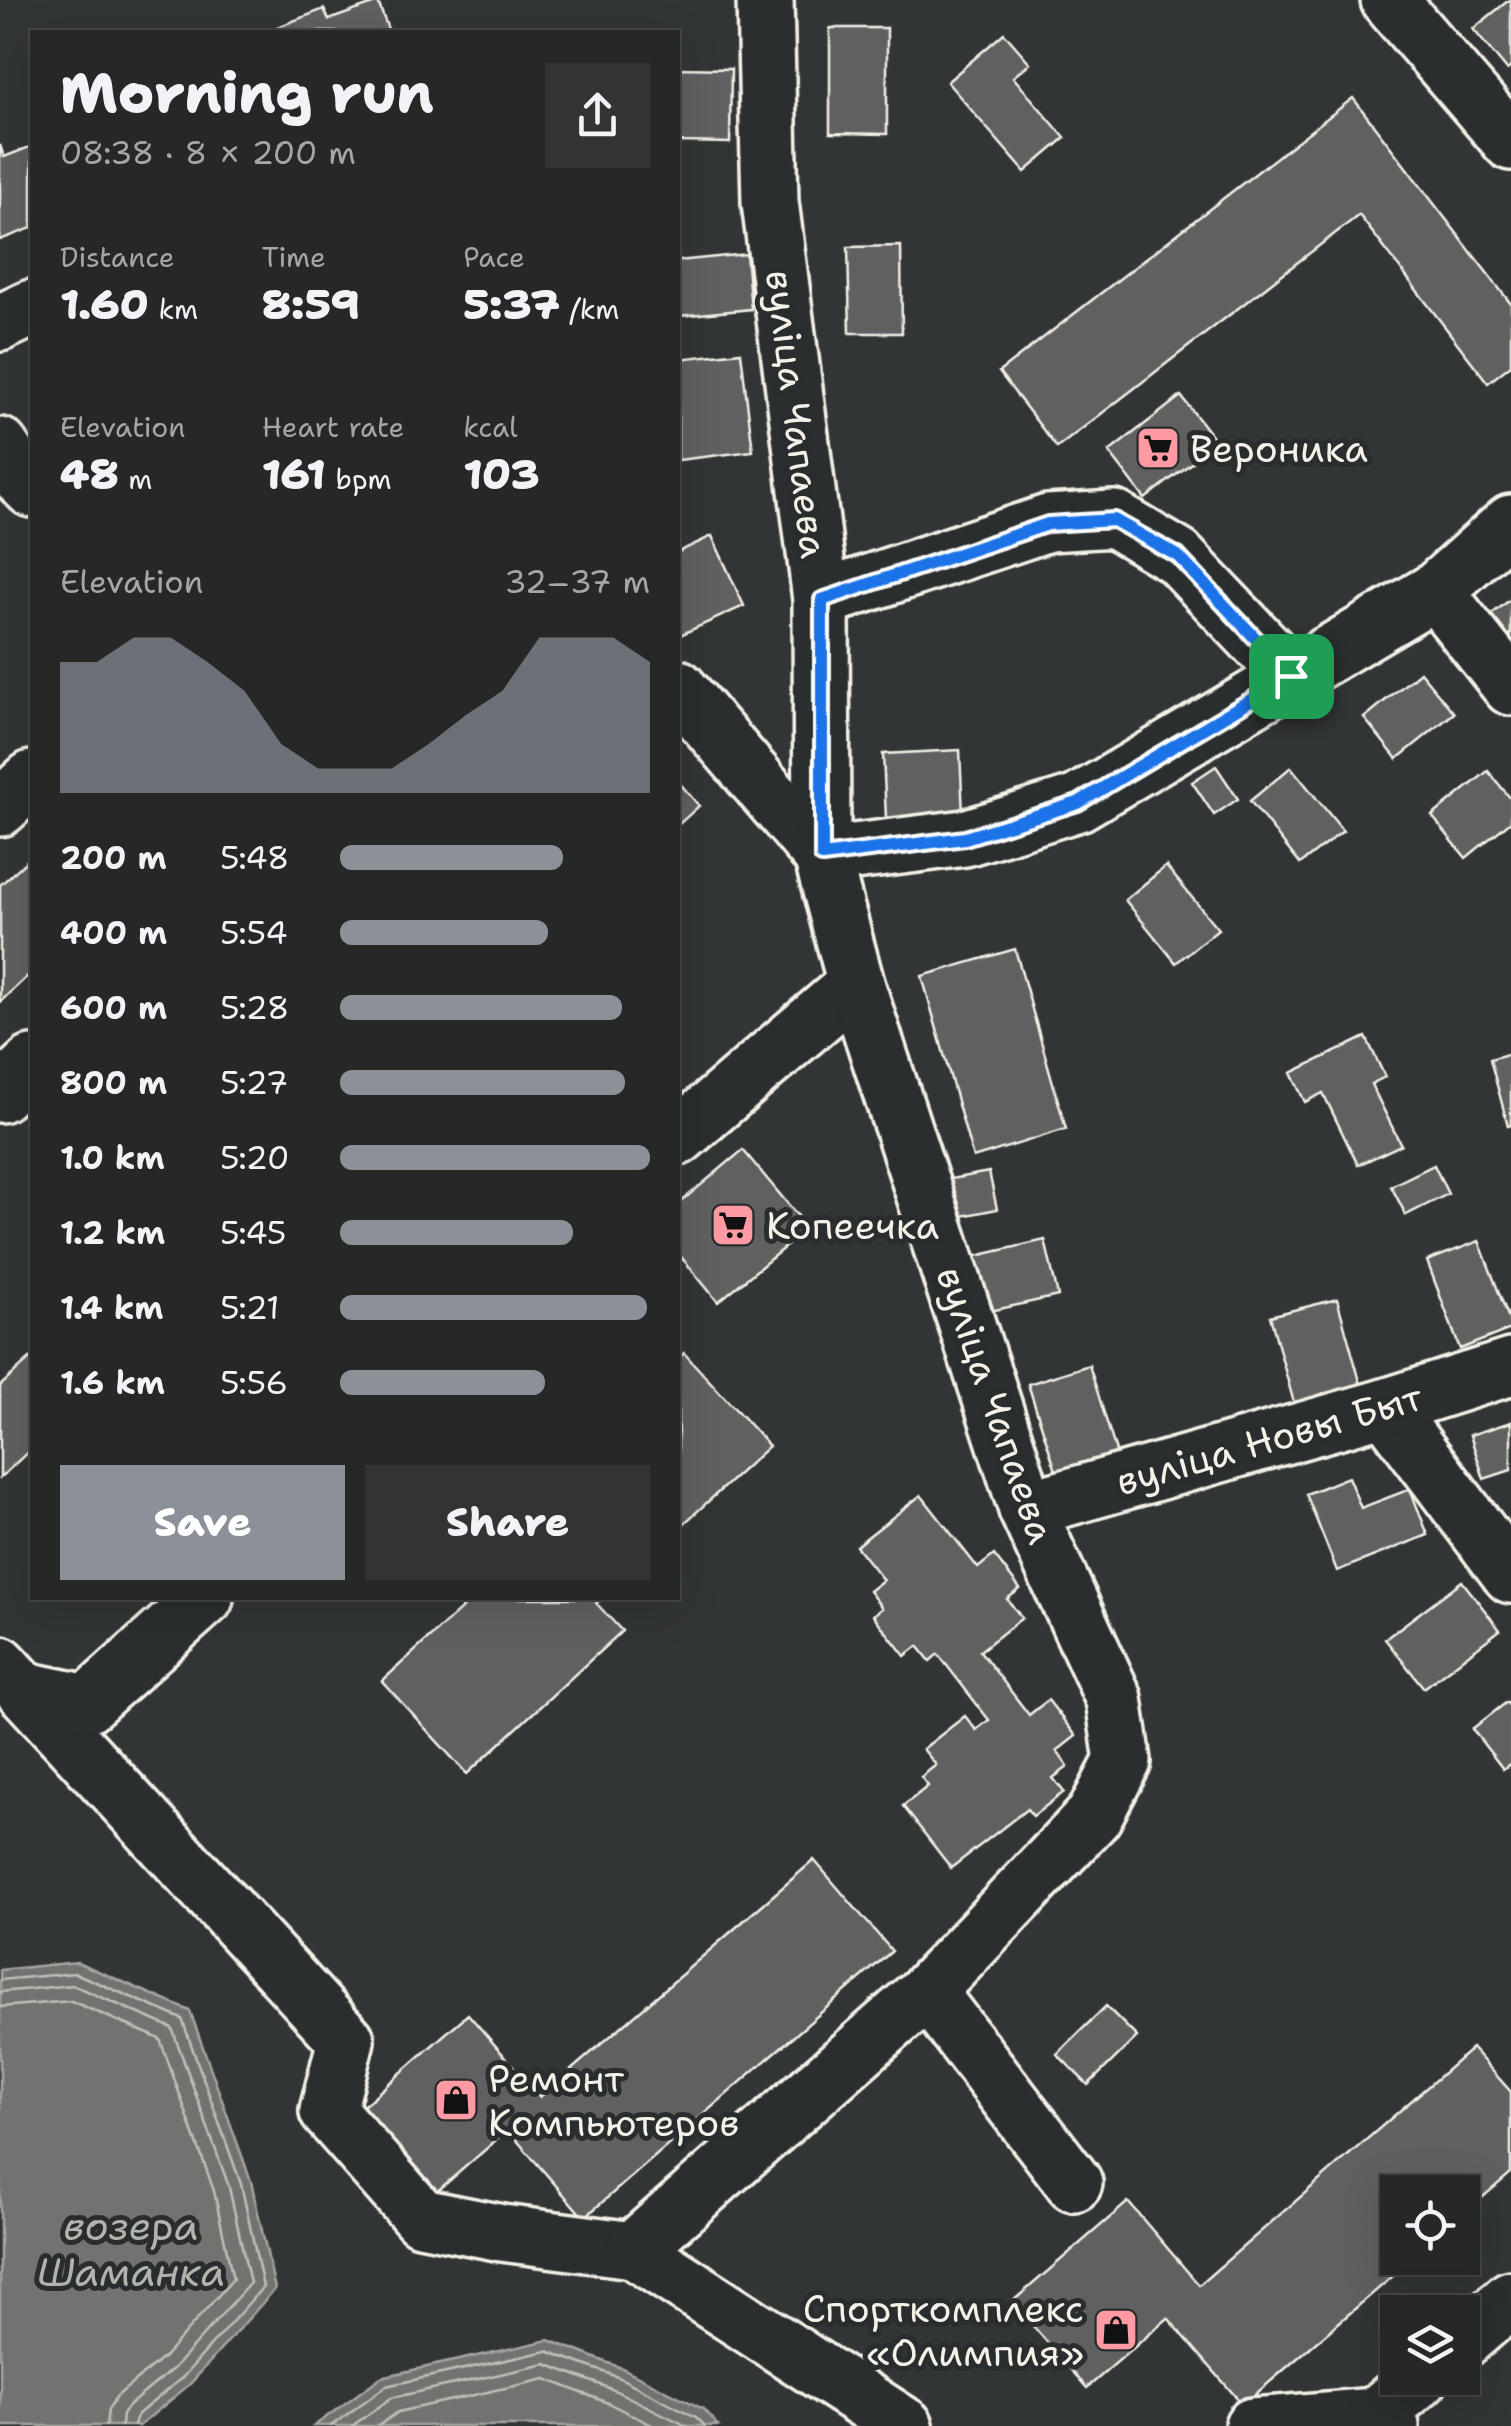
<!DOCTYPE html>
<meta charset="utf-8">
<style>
:root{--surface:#262828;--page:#323434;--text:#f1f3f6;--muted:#a4a6a8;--line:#424445;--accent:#8c9099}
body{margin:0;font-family:"Shantell Sans",sans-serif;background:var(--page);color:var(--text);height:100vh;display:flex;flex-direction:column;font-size:38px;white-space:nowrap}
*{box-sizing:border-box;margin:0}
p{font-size:32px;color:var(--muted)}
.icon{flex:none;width:55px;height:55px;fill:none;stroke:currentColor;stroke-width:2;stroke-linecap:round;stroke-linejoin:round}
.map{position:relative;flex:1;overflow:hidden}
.side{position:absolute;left:30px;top:30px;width:650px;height:1570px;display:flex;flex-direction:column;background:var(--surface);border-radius:0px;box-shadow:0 10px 40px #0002,0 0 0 2px var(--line)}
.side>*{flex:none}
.tools{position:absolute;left:1380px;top:2175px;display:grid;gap:20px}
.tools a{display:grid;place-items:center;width:100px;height:100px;border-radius:0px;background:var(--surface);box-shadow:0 10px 40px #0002,0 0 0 2px var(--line);font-size:50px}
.pin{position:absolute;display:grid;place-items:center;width:85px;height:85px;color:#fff;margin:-42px;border-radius:20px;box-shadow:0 5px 15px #0006}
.round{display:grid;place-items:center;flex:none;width:105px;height:105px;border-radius:0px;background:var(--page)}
.overview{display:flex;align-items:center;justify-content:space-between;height:170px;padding:0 30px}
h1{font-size:55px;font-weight:800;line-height:75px}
.stats{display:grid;grid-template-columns:repeat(3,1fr);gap:15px;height:170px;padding:10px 30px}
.stats div{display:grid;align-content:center}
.stats b{font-size:42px;font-weight:800}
.stats small{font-size:28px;font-weight:400}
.stats p{font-size:28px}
.chart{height:280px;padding:20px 30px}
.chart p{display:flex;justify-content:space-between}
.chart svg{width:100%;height:180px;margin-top:10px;fill:var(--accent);opacity:.7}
.action{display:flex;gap:20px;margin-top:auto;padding:20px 30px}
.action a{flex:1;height:115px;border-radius:0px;background:var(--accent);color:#fff;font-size:40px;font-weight:800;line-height:115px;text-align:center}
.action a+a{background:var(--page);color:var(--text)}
ul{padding:0 30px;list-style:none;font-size:32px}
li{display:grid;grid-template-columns:160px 120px 1fr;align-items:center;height:75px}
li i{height:25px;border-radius:12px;background:var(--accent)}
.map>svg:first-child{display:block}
</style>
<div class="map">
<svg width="1511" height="2426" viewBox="0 0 1511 2426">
<rect width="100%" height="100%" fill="#323535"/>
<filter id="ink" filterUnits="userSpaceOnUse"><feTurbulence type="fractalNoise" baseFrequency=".01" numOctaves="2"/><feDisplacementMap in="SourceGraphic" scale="20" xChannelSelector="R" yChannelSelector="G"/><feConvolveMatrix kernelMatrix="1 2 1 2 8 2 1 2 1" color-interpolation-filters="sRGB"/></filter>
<g filter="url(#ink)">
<g fill="#727370" stroke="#a6a5a0" stroke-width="2.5">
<path d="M77 1962 190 2011 251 2181 275 2289 190 2384 139 2426H0V1970Z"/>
<path d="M549 2340 624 2369 703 2409 718 2426H314L381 2377Z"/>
</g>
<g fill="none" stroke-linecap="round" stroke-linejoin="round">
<g stroke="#c0bfb8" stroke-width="2.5">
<path d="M0 1980 75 1973 182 2019 241 2184 263 2287 183 2377 137 2415 134 2426"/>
<path d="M0 1992 73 1985 172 2028 229 2187 250 2283 174 2368 127 2407 122 2415 121 2426"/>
<path d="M0 2007 71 2001 160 2039 214 2191 233 2279 164 2357 116 2397 108 2410 106 2426"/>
<path d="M331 2426 386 2386 547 2351 620 2378 696 2417 705 2426"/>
<path d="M352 2426 391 2398 546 2364 614 2390 687 2426"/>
<path d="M378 2426 398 2412 546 2379 608 2403 654 2426"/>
</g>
</g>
<g fill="#5f605f" stroke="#f4f1e8" stroke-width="2.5">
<path d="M1509 0H1511V67L1507 70 1473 29Z"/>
<path d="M378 2 389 32H274L272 29 324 9 329 20Z"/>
<path d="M830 28H887V134L830 133Z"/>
<path d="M1004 33 1030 63 1013 77 1065 138 1025 172 947 82Z"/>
<path d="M678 68 731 69 730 143 678 142Z"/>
<path d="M1353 98 1511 304V365L1488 383 1359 215 1057 448 999 372Z"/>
<path d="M0 145 4 157 32 146V228L0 240Z"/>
<path d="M901 246 902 333H850L848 247Z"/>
<path d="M746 254 751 309 678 316V261Z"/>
<path d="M741 352 753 451 678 460V359Z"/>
<path d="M1181 396 1217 443 1145 499 1109 452Z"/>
<path d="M712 536 744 606 678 636V552Z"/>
<path d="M1511 599V647L1488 617Z"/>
<path d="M1420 672 1454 713 1397 759 1364 718Z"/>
<path d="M960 750 963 815 886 818 883 754Z"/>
<path d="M1216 766 1238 799 1214 815 1192 782Z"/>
<path d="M1291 767 1343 831 1300 864 1250 801Z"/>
<path d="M1488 771 1511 799V821L1466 858 1432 816Z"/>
<path d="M678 781 699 806 678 825Z"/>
<path d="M32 856V972L0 1002V885Z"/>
<path d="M1166 866 1218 929 1176 963 1125 900Z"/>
<path d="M1015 949 1066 1129 973 1158 922 976Z"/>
<path d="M1366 1037 1385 1077 1371 1084 1401 1145 1358 1165 1323 1093 1305 1102 1291 1073Z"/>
<path d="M1511 1053V1125L1508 1126 1490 1059Z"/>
<path d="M743 1150 808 1228 718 1302 678 1253V1204Z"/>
<path d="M1434 1165 1448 1194 1406 1215 1391 1186Z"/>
<path d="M989 1172 997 1209 952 1218 945 1180Z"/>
<path d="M1045 1240 1058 1296 986 1312 972 1257Z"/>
<path d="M1479 1241 1511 1324V1329L1460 1349 1427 1261Z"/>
<path d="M1337 1299 1361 1385 1294 1403 1270 1316Z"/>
<path d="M684 1353 769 1446 678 1529V1359Z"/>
<path d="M32 1357V1448L0 1478V1386Z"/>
<path d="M1089 1365 1118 1458 1058 1477 1028 1384Z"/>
<path d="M1511 1422V1470L1484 1479 1470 1435Z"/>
<path d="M1348 1477 1361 1508 1410 1489 1428 1535 1337 1571 1306 1494Z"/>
<path d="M921 1495 978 1568 994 1555 1020 1589 1007 1599 1022 1618 980 1651 1029 1715 1048 1700 1076 1736 1057 1751 1068 1767 1053 1778 1064 1792 1033 1816 1027 1809 951 1868 903 1806 928 1786 921 1777 936 1765 923 1749 965 1716 976 1730 989 1720 938 1654 930 1661 918 1646 905 1656 873 1615 882 1608 869 1591 883 1580 856 1546Z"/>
<path d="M1462 1581 1500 1630 1424 1688 1385 1639Z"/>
<path d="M473 1598H603L596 1603 622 1631 467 1774 382 1681Z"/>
<path d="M1507 1702 1511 1707V1763L1503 1769 1472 1729Z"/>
<path d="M814 1860 892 1951 584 2218 508 2130 427 2200 354 2114 468 2014 540 2097Z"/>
<path d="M1106 2006 1137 2037 1088 2085 1057 2054Z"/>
<path d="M1472 2048 1511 2092V2173L1462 2215V2192H1398V2258H1414L1243 2405 1168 2318 1087 2388 1012 2302 1128 2202 1199 2285Z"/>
</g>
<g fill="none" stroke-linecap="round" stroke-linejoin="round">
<defs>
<g id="minor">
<path d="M1389 0 1511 142"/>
<path d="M0 323 32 308"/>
<path d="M0 446 23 480 32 489"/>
<path d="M1435 591 1511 687"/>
<path d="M821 599 1048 523 1114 519 1178 557 1291 676"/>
<path d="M678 688 822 856 965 838 1078 803 1435 591 1511 523"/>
<path d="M0 808 32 779"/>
<path d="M0 1094 32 1064"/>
<path d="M678 1137 856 984"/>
<path d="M1385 1407 1511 1575"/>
<path d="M1027 1509 1385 1407 1511 1367"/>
<path d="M0 1664 346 2040 328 2111 421 2217 502 2233 633 2250 905 2426"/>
<path d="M24 1690 88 1703 205 1598"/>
<path d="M927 1991 1074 2183"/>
<path d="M633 2250 927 1991 1094 1816 1123 1761 1114 1699 1027 1509 856 984 822 856 821 599 770 202 765 0"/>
<path d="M1462 2341 1511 2299"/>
<path d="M1375 2416 1420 2378"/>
<path d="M1253 2426 1375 2416 1391 2426"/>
</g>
</defs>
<use href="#minor" stroke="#f4f1e8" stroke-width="62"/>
<use href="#minor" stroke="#2a2d2e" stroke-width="55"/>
</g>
</g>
<g fill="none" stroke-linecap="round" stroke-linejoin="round" filter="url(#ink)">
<defs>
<path id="route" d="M1114 520 1178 556 1291 676 1078 803 965 838 822 856V600L1048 524Z"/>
</defs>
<use href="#route" stroke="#fff" stroke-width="20"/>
<use href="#route" stroke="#1a73e8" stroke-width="12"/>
</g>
<defs>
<symbol id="supermarket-square" viewBox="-11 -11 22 22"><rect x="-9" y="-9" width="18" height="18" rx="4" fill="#ff9aa2" stroke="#2a2d2e"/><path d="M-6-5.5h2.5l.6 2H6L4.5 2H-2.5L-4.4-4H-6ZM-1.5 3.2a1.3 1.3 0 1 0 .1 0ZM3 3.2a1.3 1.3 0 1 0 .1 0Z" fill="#111"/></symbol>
<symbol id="shop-square" viewBox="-11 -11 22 22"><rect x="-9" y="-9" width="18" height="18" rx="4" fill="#ff9aa2" stroke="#2a2d2e"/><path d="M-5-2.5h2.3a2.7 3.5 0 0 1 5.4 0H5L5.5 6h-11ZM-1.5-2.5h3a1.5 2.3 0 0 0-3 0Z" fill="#111"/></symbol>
</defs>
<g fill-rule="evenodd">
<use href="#supermarket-square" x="1133" y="423" width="50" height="50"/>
<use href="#supermarket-square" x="708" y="1200" width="50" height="50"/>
<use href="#shop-square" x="431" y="2075" width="50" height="50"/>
<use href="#shop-square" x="1091" y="2305" width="50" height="50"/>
</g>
<g text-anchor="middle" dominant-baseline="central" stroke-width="10" stroke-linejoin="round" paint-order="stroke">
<g font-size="38" fill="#f4f1e8" stroke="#2a2d2e">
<text transform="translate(797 414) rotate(83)">вуліца Чапаева</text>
<text transform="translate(996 1405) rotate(71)">вуліца Чапаева</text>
<text transform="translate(1269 1439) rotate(-16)">вуліца Новы Быт</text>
</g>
<g font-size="38" fill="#f4f1e8" stroke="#2a2d2e" text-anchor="start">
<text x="1190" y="448">Вероника</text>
<text x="766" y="1225">Копеечка</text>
<text x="488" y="2078">Ремонт<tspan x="488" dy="44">Компьютеров</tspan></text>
<text x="1084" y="2308" text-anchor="end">Спорткомплекс<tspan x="1084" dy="44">«Олимпия»</tspan></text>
</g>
<g font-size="40" font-style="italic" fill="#b3b2ac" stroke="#2a2d2e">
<text x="131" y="2226">возера<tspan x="131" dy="46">Шаманка</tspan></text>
</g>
</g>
</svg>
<div class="tools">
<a><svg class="icon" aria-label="locate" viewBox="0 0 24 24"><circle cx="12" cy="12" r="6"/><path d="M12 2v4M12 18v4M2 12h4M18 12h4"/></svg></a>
<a><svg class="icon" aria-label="layers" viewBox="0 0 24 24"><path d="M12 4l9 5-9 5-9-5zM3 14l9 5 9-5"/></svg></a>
</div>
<div class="pin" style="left:1291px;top:676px;background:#1e9e55"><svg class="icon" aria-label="arrive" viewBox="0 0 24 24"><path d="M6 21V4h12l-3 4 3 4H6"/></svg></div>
<section class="side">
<div class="overview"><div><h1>Morning run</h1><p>08:38 · 8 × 200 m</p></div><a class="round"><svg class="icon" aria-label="share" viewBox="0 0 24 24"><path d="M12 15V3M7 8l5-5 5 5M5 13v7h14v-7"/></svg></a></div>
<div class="stats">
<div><p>Distance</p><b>1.60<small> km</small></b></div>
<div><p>Time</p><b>8:59</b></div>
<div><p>Pace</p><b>5:37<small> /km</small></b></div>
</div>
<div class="stats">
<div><p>Elevation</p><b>48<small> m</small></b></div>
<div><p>Heart rate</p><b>161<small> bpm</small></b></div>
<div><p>kcal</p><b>103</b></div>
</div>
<div class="chart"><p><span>Elevation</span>32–37 m</p>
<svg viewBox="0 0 160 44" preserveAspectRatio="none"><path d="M0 44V12L10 12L20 6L30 6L40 12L50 19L60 32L70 38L80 38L90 38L100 32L110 25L120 19L130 6L140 6L150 6L160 12V44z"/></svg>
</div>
<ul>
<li><b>200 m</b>5:48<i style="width:72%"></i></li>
<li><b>400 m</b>5:54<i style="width:67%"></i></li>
<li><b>600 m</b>5:28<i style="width:91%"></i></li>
<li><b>800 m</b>5:27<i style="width:92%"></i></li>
<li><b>1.0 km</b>5:20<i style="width:100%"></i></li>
<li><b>1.2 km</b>5:45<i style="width:75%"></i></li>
<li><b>1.4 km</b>5:21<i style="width:99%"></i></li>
<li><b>1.6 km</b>5:56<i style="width:66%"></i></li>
</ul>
<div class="action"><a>Save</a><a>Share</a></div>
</section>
</div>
